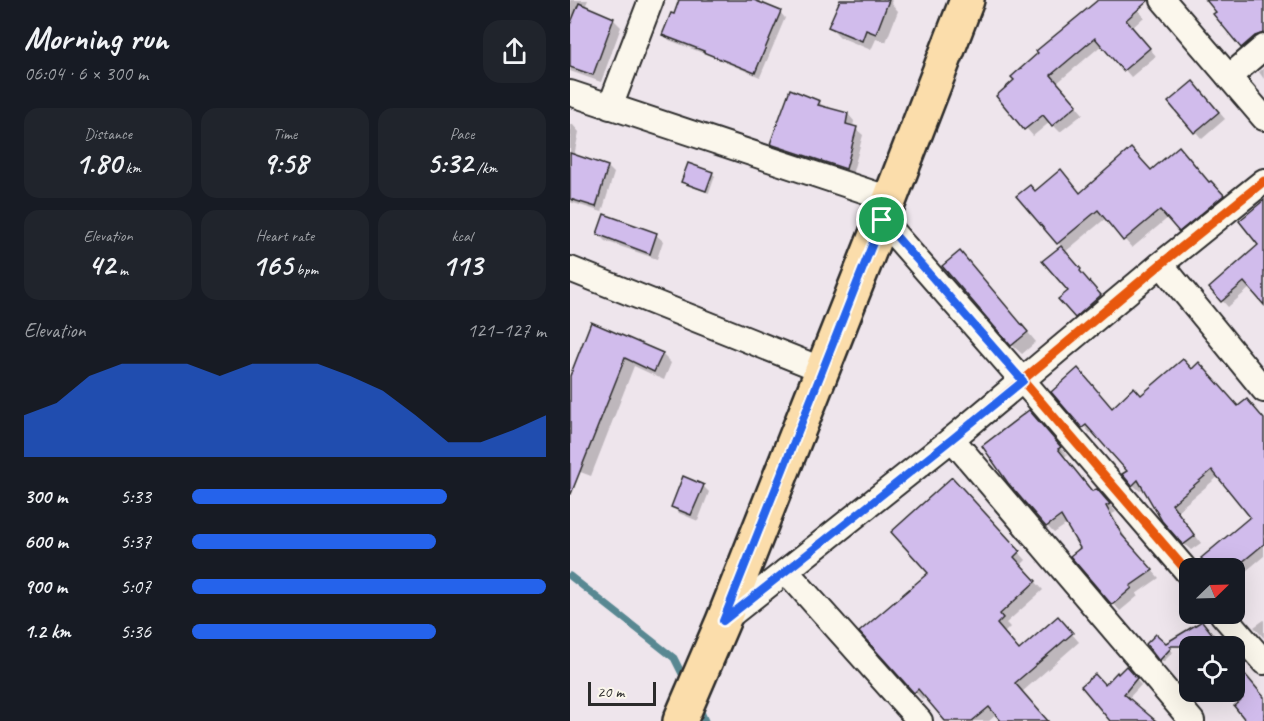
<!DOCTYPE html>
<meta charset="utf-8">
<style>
:root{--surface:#171b24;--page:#20242c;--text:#f1f3f6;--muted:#9ea1a6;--accent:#2563eb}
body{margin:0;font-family:Caveat,sans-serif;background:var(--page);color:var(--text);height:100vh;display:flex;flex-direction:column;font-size:22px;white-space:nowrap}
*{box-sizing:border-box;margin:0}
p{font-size:20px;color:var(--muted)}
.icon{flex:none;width:33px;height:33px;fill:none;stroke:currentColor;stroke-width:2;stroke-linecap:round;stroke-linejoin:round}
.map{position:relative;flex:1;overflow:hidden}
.sheet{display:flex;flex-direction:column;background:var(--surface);width:570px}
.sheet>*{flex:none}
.needle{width:39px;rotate:67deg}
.fabs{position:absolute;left:609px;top:558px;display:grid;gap:12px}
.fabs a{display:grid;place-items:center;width:66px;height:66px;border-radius:12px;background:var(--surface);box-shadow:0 6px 24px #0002;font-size:30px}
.scale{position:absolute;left:18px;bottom:15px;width:68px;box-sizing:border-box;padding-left:6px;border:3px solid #2b2b2b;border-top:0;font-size:16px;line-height:21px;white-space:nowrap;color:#2b2b2b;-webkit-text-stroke:4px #fbf7ec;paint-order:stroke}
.pin{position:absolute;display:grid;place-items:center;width:51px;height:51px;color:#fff;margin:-26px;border:3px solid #fff;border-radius:50%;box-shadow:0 2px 6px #0007}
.round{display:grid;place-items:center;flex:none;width:63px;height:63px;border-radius:18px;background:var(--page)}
.headline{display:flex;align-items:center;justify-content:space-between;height:102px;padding:0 24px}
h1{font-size:33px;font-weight:600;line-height:45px}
.figures{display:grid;grid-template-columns:repeat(3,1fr);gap:9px;height:102px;padding:6px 24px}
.figures div{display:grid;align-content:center;border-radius:15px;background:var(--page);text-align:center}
.figures b{font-size:30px;font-weight:600}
.figures small{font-size:16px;font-weight:400}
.figures p{font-size:16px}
.chart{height:168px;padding:12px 24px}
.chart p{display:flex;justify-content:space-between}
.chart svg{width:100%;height:108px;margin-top:6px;fill:var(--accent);opacity:.7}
ul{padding:0 24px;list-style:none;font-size:20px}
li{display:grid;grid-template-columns:96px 72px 1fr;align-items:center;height:45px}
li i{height:15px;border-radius:8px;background:var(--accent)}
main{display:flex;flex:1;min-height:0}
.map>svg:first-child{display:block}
</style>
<main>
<section class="sheet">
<div class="headline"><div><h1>Morning run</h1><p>06:04 · 6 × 300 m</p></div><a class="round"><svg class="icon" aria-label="share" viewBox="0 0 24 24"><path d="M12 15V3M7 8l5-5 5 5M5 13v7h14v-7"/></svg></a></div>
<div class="figures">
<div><p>Distance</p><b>1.80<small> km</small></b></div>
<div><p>Time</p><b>9:58</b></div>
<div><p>Pace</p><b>5:32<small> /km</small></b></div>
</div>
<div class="figures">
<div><p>Elevation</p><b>42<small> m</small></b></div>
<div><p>Heart rate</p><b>165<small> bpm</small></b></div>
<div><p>kcal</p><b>113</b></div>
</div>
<div class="chart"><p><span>Elevation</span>121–127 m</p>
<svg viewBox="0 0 160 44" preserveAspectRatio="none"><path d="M0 44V27L10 22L20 11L30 6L40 6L50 6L60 11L70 6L80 6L90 6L100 11L110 17L120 27L130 38L140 38L150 33L160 27V44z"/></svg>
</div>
<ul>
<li><b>300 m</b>5:33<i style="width:72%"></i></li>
<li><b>600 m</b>5:37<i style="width:69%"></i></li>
<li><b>900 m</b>5:07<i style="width:100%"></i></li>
<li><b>1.2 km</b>5:36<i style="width:69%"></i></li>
</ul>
</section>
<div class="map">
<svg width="694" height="721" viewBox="0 0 694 721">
<rect width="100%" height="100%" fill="#eee5ec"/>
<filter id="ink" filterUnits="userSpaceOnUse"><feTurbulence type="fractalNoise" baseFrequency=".0167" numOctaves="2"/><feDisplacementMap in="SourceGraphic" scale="12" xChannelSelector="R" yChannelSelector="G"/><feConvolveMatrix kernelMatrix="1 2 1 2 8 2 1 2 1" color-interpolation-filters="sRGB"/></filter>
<g filter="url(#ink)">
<g fill="#0003">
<path d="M0 0H18L15 7 43 19 51 27 31 82 0 71Z"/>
<path d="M111 0H181L210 12 215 18 190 77 138 55 99 40 94 35 104 16Z"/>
<path d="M271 0H322L321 3 328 11 316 42 306 39 301 50 270 37 260 27Z"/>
<path d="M530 0H560L574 17 562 28 586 56 561 77 533 44 487 83 513 114 490 132 480 122 463 136 428 96Z"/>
<path d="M638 0H694V41L679 53 672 47Z"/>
<path d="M694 68V79L689 72Z"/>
<path d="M629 89 655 119 632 139 600 102Z"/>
<path d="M249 102 255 108 278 114 284 121 283 127 286 129 293 135 282 175 208 150 202 144Z"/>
<path d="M0 125H3L9 132 4 156 38 167 44 173 32 212 0 202Z"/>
<path d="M581 172 640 184 649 190 660 204 618 238 599 217 562 248 536 218 495 252 516 277 515 278 537 303 512 323 506 317 500 291 475 261 492 247 449 196 465 193 511 194Z"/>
<path d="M142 173 145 176 139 193 116 185 113 182Z"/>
<path d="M28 234 86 235 93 241 87 259 35 241Z"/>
<path d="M690 245 694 303 681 287 658 307 641 288Z"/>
<path d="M390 253 400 263 466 342 452 354 442 345Z"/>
<path d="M21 324 92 354 101 363 94 380 64 366 21 476 0 468V380Z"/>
<path d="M622 370 669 408 694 420V556L664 581V568H642L634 558 682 517 649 476 607 511 631 543 621 550 614 544 574 487 570 491 563 485 559 472 523 431 520 433 483 392 542 410 572 397Z"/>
<path d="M466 420 497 455 494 457 523 493 534 498 546 512 542 514 559 544 589 578 566 594 568 596 550 611 503 556 512 548 497 524 484 533 477 526Z"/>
<path d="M133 486 139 492 128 521 109 513 103 507Z"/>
<path d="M390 487 456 560 451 565 473 590 436 623 440 627 434 633 450 651 495 626 509 642 452 692 477 721H433L427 714 419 721H377L356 697 353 700 345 692 360 573Z"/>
<path d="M694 620V638L684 627Z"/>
<path d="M632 622 639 629 649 646H620V659L606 638Z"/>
<path d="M586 636 603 652 593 662 578 645Z"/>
<path d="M561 673 571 685 558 699 579 721H540L541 719 536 687Z"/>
</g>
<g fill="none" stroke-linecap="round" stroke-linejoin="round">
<g stroke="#598892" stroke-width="7">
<path d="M0 576 104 658 116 682"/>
<path d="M128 705 135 721"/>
</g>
</g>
<g fill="#d1bcec" stroke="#2b2b2b" stroke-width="1.5">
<path d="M109 0H184L211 11 185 73 133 52 134 51 92 35 101 13 104 14Z"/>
<path d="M270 0H319L306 34 296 30 292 41 258 27Z"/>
<path d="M528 0H579L556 20 580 48 553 71 525 38 481 75 507 105 482 126 473 115 454 130 426 96 444 80 441 77 468 53 466 51Z"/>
<path d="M636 0H694V33L685 36 671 48 643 14 646 12Z"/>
<path d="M9 3 44 18 23 75 0 67V25Z"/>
<path d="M623 81 649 112 624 133 598 102Z"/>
<path d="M220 89 250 101 248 105 278 113 276 124 287 127 276 169 200 144Z"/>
<path d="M609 146 639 182 641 181 654 195 609 232 590 210 553 241 528 210 487 244 446 196 460 185 465 191 491 169 510 193 561 148 581 170Z"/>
<path d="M0 153 38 166 26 207 0 199Z"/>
<path d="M118 163 143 172 136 191 111 182Z"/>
<path d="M694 200V305L674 282 651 302 639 288 688 245 669 221Z"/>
<path d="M34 214 87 233 80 254 27 234Z"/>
<path d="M491 246 511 269 510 271 531 295 505 318 488 299 498 291 472 261Z"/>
<path d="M390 251 458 332 441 346 372 266Z"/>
<path d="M21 322 93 353 84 372 55 358 1 494H0V376Z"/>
<path d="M613 359 622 369 629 362 668 406 677 399 694 419V544L665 568H640L631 558 680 517 642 470 602 504 625 536 613 545 592 521 568 480 562 486 552 474 557 471 516 425 512 428 481 392 508 368 542 408 564 387 571 395Z"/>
<path d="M459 410 491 447 488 449 522 491 527 489 540 504 536 506 552 535 583 570 560 586 562 588 542 605 500 556 510 548 491 516 476 527 438 483 412 446Z"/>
<path d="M113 476 134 485 121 515 101 507Z"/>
<path d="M382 477 450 551 444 557 466 581 430 614 433 618 427 624 449 650 488 616 503 633 445 683 478 721H431L419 707 402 721H375L348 689 344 693 289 632 358 573 321 532Z"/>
<path d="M632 621 652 646H599L601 648 589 661 576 644 586 634 596 643Z"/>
<path d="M664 661 694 697V721H676L664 706 673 698 664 688Z"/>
<path d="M556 666 567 678 554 694 586 721H540L511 686 525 674 535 685 547 672 548 674Z"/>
</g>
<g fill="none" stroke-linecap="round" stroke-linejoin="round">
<defs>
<g id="minor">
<path d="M593 0 694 118"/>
<path d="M659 77 694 47"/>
<path d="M0 93 320 199"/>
<path d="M40 107 81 0"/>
<path d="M312 220 453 381 620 575"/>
<path d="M591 264 694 390"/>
<path d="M0 269 253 370"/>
<path d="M382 439 622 721"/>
<path d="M216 571 350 721"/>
<path d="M652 614 694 662"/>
<path d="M153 621 382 439 591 264 694 181"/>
</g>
<path id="primary" d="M110 721 153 621 320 199 397 0"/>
</defs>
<use href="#minor" stroke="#2b2b2b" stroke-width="28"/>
<use href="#primary" stroke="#2b2b2b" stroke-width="38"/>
<use href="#minor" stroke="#fbf7ec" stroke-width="24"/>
<use href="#primary" stroke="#fbddab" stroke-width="33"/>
<defs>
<g id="cycleway">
<path d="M312 220 453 381 620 575"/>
<path d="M153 621 382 439 591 264 694 181"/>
</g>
</defs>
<use href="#cycleway" stroke="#fbf7ec" stroke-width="13"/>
<use href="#cycleway" stroke="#e8590c" stroke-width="9"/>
</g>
</g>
<g fill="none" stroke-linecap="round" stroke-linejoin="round" filter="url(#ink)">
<defs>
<path id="route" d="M312 220 453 381 382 439 153 621Z"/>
</defs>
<use href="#route" stroke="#fff" stroke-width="12"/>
<use href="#route" stroke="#2563eb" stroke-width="8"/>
</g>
</svg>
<div class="fabs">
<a><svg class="needle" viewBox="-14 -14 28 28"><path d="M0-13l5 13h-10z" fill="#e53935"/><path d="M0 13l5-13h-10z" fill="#9ea1a6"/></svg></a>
<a><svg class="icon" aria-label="locate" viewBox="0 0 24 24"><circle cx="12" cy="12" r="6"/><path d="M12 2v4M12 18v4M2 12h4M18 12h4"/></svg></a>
</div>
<div class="scale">20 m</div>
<div class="pin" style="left:312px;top:220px;background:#1e9e55"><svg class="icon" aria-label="arrive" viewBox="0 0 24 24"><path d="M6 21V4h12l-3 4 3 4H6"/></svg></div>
</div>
</main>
